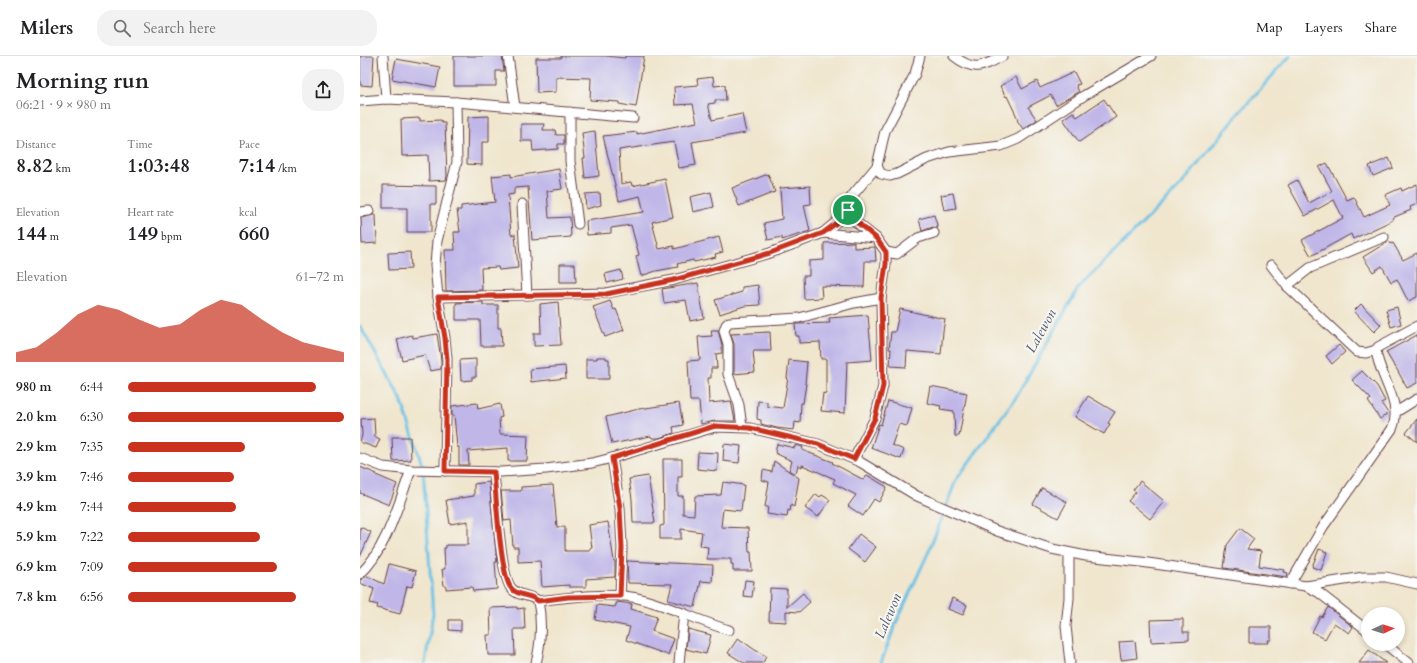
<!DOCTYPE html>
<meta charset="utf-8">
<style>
:root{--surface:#fff;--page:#f2f2f2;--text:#202124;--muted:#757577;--line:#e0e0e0;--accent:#c8321e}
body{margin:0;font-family:Cardo,serif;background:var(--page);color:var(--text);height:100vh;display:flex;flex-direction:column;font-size:15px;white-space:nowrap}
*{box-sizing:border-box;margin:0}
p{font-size:13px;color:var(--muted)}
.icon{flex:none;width:22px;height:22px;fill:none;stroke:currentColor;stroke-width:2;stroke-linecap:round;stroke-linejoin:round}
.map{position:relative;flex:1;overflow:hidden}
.panel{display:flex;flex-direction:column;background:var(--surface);width:360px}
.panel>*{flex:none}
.needle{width:26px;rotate:86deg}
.buttons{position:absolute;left:1001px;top:551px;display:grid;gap:8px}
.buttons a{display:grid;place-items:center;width:44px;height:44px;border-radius:50%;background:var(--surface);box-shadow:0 2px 6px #0003;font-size:20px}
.pin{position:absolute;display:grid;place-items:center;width:34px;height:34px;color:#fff;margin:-17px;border:2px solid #fff;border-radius:50%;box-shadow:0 1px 4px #0007}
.round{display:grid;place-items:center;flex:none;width:42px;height:42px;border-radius:16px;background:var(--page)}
.head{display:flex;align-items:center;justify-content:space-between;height:68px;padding:0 16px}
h1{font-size:22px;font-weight:700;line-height:30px}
.figures{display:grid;grid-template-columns:repeat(3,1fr);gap:6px;height:68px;padding:4px 16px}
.figures div{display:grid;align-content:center}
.figures b{font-size:20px;font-weight:700}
.figures small{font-size:11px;font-weight:400}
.figures p{font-size:11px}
.chart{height:112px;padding:8px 16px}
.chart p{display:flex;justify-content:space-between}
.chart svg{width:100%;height:72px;margin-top:4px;fill:var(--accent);opacity:.7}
ul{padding:0 16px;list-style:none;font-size:13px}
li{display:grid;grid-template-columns:64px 48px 1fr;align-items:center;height:30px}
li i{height:10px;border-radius:5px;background:var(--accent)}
header{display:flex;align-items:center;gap:24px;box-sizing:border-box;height:56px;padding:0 20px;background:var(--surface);border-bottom:1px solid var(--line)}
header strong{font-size:19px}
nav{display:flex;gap:22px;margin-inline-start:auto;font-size:14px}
.search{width:280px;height:36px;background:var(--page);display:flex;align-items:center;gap:10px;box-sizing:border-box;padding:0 14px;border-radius:16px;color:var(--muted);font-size:15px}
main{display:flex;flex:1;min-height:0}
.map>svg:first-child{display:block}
</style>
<header>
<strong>Milers</strong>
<div class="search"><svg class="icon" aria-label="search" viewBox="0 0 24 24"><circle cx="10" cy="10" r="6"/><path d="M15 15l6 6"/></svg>Search here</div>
<nav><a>Map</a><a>Layers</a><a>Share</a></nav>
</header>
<main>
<section class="panel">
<div class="head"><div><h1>Morning run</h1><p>06:21 · 9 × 980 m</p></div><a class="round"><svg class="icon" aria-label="share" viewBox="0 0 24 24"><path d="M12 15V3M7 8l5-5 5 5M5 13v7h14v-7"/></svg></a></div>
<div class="figures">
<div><p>Distance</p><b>8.82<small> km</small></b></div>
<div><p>Time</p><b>1:03:48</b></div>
<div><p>Pace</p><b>7:14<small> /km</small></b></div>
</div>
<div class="figures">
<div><p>Elevation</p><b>144<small> m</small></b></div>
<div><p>Heart rate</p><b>149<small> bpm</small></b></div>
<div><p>kcal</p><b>660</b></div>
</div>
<div class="chart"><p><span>Elevation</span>61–72 m</p>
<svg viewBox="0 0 160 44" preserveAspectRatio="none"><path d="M0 44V38L10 35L20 26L30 15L40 9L50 12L60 18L70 23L80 21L90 12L100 6L110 9L120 18L130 26L140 32L150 35L160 38V44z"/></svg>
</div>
<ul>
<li><b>980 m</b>6:44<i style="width:87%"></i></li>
<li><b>2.0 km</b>6:30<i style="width:100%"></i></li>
<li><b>2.9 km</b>7:35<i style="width:54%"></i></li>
<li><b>3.9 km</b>7:46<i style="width:49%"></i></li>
<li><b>4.9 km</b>7:44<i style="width:50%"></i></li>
<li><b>5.9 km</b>7:22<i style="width:61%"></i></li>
<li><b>6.9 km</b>7:09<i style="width:69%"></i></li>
<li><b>7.8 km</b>6:56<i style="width:78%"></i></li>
</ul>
</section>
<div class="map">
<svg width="1057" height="607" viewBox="0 0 1057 607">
<rect width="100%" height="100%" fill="#f6f6f2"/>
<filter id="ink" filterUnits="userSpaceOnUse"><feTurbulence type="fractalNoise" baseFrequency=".025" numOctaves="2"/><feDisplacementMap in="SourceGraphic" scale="8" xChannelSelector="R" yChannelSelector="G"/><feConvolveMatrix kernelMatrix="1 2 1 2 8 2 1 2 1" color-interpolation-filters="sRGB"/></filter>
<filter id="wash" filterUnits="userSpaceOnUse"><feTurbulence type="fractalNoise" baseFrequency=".012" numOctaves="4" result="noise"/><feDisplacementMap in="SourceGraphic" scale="16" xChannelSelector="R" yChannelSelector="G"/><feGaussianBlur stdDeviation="0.9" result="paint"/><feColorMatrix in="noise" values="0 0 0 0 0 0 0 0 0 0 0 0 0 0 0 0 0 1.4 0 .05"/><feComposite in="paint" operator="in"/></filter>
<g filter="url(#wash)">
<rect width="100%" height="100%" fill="#f0e6ce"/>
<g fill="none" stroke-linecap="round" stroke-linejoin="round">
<g stroke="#67c0e4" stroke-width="3">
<path d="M0 270 41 343 63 412 73 558 65 607"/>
<path d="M521 607 535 569 569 495 596 424 657 340 719 231 822 128 878 58 930 0"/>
</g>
</g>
<g id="blocks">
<g fill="#c0b7e8">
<path d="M0 0H14L12 30 0 29Z"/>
<path d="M94 0H142L144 15H136V30H94Z"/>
<path d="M201 0H246L265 2V0H284L276 51 259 48V46L230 44 231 22 196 21V36L177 37 176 2H201Z"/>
<path d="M36 3 80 11 76 31 32 23Z"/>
<path d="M714 16 720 28 716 29 719 36 696 49 691 39 668 51 677 64 663 73 657 64 658 63 647 40 646 41 640 30 656 21 662 33 677 25 680 32Z"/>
<path d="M353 21 354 30 365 29 366 44H355V47L348 48 352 64 382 58 386 77 332 86 336 109 319 112 314 86 259 94 261 128 271 126 272 130 305 123 313 161 292 166 299 193 314 190V193L359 181 363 196 355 198 356 201 334 206 333 204 317 208 318 211 296 215 281 220 276 200 279 199 271 169 251 172V177L227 179 226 165 284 156 280 140 259 145 243 80 277 76V78L337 66 333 48 315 49 314 31 338 29 337 23Z"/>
<path d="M744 43 756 61 719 86 703 63 713 56 717 61Z"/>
<path d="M129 60V86H122V109L107 108 108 61Z"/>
<path d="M60 62V65L81 64 82 67H85L87 120 86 124 69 125 68 99 42 100 41 63Z"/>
<path d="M161 68H184L183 74H195L196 79H204V88H198V93L173 95 172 85H161Z"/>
<path d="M235 75 239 120 225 122 223 102H225L222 77Z"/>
<path d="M1029 102 1033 112 1013 120 1009 110Z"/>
<path d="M967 107 987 144 994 141 1004 161 1030 149 1025 139 1041 132 1042 135 1057 128V148L1050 151 1051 154 1032 162 1033 164 993 183 991 178 951 200 942 184 983 162 974 144 945 160 928 129 937 124 949 147 972 135 959 111Z"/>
<path d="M199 113 202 133 187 135 189 162 210 161 211 181 172 184 168 131 154 132V138L148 139 151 179 155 178 158 212 139 214 138 211 121 212 122 234 86 235 85 194H95L94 176H100L97 154H101V150L135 146 132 120 151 118V121Z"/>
<path d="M408 118 415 136 379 150 372 132Z"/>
<path d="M23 129 76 130V148H71V176H47V152H23Z"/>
<path d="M450 130 451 148 444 149 450 175 422 184V181L408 184 404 167 422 163 420 132Z"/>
<path d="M351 136 354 151 333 156 330 141Z"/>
<path d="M240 137 241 149 226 153 225 138Z"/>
<path d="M593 137 596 152 584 154 581 139Z"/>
<path d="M13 159H16L17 187 2 188 1 162Z"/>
<path d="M574 159 578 172 573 171 562 175 559 163Z"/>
<path d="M1029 185 1031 188 1033 187 1043 204 1057 197V241L1048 245 1037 223 1031 226 1022 210 1013 216 1003 201Z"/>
<path d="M494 186V192L515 191 516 205H505L504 231 461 230 462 242 444 243 443 220H449V205L464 204V187Z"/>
<path d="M50 196 51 213 29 214 28 197Z"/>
<path d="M200 208H215L216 226H200Z"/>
<path d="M261 214 263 223 247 227 245 218Z"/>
<path d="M338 227 344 262 330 265 326 244 304 247 302 233Z"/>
<path d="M398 229 400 249 384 250 360 258 355 244 382 236V231Z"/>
<path d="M250 245 254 254 256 253 264 274 245 281 233 251Z"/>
<path d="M123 246V249H138V272H141L142 290H121L120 264H96V247Z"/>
<path d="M198 246 201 289 174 290V277H181L180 248Z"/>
<path d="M1001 248 1021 269 1014 276 994 255Z"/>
<path d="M1037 251 1041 268 1031 271 1026 254Z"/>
<path d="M540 253 585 263 583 275 581 298 547 295 546 311 530 310 531 293H529L531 276H535Z"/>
<path d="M508 259 512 304 487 306 485 357 461 355 463 337 466 338V303H461L460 286 439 287V280H436L435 268 470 267 469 262Z"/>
<path d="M351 274H358L362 289V297L356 298 357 312H351V322H348L349 347 371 345 375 365H355L341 368 339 345H330L328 305 340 304 338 281 352 280Z"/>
<path d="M410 276 411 295H393L395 316 374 318V288L371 278Z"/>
<path d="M77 278 81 304V313L70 315 65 299 42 304 37 283 52 279 53 282Z"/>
<path d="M1057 279V327L1047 332 1035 310H1034L1026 296Z"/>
<path d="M979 289 985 296 972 308 966 300Z"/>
<path d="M237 301H246V303H249V323H226V303H237Z"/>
<path d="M116 303V321H112V324L101 325 100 304Z"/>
<path d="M429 304 447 306 445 328H446L443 347H441L440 367 435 366 434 374 417 372 401 368V364L397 363 398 345 407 346V350L423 352 428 322H427Z"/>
<path d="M205 310 206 322 171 326 170 313Z"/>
<path d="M1002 315 1017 330 1025 345 1021 347 1028 357 1020 363 1008 345 1011 343 992 324Z"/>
<path d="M570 330 607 337 599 380H595L594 355 580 353 581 350 567 347Z"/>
<path d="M728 340 755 356 748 367 750 368 744 378 715 361Z"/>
<path d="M528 345 552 352 547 370 539 368 532 389 544 394 541 403 511 392 519 368 521 369Z"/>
<path d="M117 347 118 353 140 348 142 361 139 362 140 378 168 379 167 405H148V392L108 395 109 409H99V391H97L94 359H92V350Z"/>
<path d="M319 347 323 369 313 371 314 377 299 382H292L291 380 252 388 246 361 279 353Z"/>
<path d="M14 362 15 381 20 383 16 392 0 386 2 379 1 363Z"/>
<path d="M1057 363V386L1046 377Z"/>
<path d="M32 381H50L51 404 33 405Z"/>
<path d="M364 388 381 390 379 407 363 405Z"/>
<path d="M417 388 435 392V389L443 391 442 394 473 406 472 407 504 424 507 419 527 431 519 446 514 443 503 460 488 450 496 439 473 427 475 423 442 409V411L438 409 436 417 429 415 432 405 415 397Z"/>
<path d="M338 396 358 397 357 415 337 413Z"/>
<path d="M303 403H322V421H318V440H323V458L334 459 335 440 361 439 363 426 384 429 381 455 363 453 361 471 388 472 389 496H391L392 515H373V508H371V503H347L348 491 340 490 342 476 321 473V483H300V470L304 469Z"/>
<path d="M414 405 439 422 434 451 431 449 430 455 428 454 427 461 407 458 408 451H405L409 426 402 424 403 414 412 416Z"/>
<path d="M0 411 17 418 16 419 37 428 29 449 0 437Z"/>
<path d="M288 420 295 467H273L272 443 269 423Z"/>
<path d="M780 425 804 445 790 463 768 445 776 436 773 434Z"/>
<path d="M129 426 137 506H135L137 533 113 535 112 531 86 533V530H84L82 513H85L84 492H86V489H108V465L90 468 86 444 114 440V428Z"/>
<path d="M193 429 197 471H205V495H230V492H232L229 469 248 466 254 505H255V521L226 523V531H209V529L182 531 180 505 158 506V491H153L151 464 144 465 141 435H161V431Z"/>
<path d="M682 432 707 446 698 462 673 448Z"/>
<path d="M456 438 460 441 462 439 470 444 458 461 445 452Z"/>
<path d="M0 471 11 476 0 501Z"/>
<path d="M880 472 894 483 887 493 901 495 899 510 925 514 924 516 928 517 927 521 864 512 867 489Z"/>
<path d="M499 478 516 491 505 506 488 493Z"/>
<path d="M959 493 967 496 961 514 952 511Z"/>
<path d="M267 505 353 509 352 526 341 525 335 551 308 544 312 528 268 527Z"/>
<path d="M29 508 56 515 52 531 47 530 40 558 17 552 18 549 10 547 14 533 0 527V524L7 520 24 528Z"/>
<path d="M385 524 394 525 392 541 383 540Z"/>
<path d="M410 532 427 533V551L443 537 450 546 439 556 426 555V566L409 565Z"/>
<path d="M592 542 607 549 603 559 588 553Z"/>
<path d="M257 546 272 548 271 553 297 561 292 575 314 583 308 599 266 584 270 571 235 564 237 549 255 551Z"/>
<path d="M157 551V553L164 552 165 573H154L155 599H128L127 579H131L130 552Z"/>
<path d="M968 551 993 571 989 577 974 567 965 583 952 576 960 560 962 561Z"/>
<path d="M823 563V576H829V584L791 586 790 564Z"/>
<path d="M89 564H101V575L89 574Z"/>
<path d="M889 571H911V584H908L909 587H889Z"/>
<path d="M328 573 351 579 346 598 326 593Z"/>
<path d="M378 582 395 594 406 600 403 607H384L368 597Z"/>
<path d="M775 585 777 602 761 604 759 586Z"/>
<path d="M1009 594 1026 607H999Z"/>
</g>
</g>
</g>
<g filter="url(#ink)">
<use href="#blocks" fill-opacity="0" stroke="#633d43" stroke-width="1"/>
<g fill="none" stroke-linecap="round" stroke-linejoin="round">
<defs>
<g id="street">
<path d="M23 0 26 43"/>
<path d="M148 0 155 51"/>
<path d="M594 0C614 16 622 11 643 0"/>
<path d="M0 45 26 43 96 46 273 62"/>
<path d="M210 56V105L218 168"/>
<path d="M517 110 521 118 530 120 537 118 567 103 589 96 641 90 658 83 725 39 791 0"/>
<path d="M162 148 167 239"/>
<path d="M0 156 9 155"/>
<path d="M463 177 516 182"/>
<path d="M526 196 516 182 491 162 487 151 488 147 492 140 517 110 525 75 555 18 560 0"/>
<path d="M911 209 927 230 997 296 1006 297 1016 294 1018 291 1057 270"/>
<path d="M927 230 950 212 1024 181"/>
<path d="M78 241 246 237 314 224 410 197 463 177 475 167 488 154"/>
<path d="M1036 356 1057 343"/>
<path d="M382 371 379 349 368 318V288L364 275 366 269 369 266 439 262 494 247 521 242"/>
<path d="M0 402 23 411 51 414 141 416 186 413 232 407 252 402 355 371 390 372 458 388 500 406 557 440 637 475 692 493 726 500 781 506 946 530 958 536 1008 575"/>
<path d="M252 402 260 452 262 492 260 540"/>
<path d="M494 403 515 362 523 330 521 242 526 208V196L537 198 558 182 574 177"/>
<path d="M85 415 87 303 85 282 78 241 75 209 77 185 97 106 96 46"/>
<path d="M134 416C136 439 140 518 151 532 158 541 171 538 178 545 182 564 181 588 176 607"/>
<path d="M709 497V542L706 570 710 607"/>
<path d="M0 518C26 495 39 446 51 414"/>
<path d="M930 528 963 471 1032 373C1044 348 1018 319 1016 294"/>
<path d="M946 530 1004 521H1026L1057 528"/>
<path d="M178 545C209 541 256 535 285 544 314 552 341 566 369 574"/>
<path d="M1025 588 1049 607"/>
<path d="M319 607 324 557"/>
</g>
</defs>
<use href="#street" stroke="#633d43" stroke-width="11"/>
<use href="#street" stroke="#fff" stroke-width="9"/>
</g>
</g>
<g fill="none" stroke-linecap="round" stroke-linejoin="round" filter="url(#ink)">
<defs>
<path id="route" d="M488 154 492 162 516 182 526 196V208L521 242 523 330 515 362 494 403 458 388 390 372 355 370 252 402 260 452 262 492 260 540 208 541 178 545C171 538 158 541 151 532 140 518 136 439 134 416L85 415 87 303 85 282 78 241 246 238 314 224 410 197 463 177 475 168Z"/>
</defs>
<use href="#route" stroke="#fff" stroke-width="8"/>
<use href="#route" stroke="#c8321e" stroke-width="5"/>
</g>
<g text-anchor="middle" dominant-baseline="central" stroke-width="4" stroke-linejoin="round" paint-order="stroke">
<g font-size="14" font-style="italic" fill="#54576c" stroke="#f6f6f2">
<text transform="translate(681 275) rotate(-61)">Lalewon</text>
<text transform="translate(528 560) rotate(-67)">Lalewon</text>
</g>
</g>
</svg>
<div class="buttons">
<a><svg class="needle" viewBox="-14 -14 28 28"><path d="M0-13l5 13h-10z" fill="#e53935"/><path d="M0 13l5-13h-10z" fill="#757577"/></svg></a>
</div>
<div class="pin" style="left:488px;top:154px;background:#1e9e55"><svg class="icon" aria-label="arrive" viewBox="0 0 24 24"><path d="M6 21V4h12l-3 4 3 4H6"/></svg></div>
</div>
</main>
